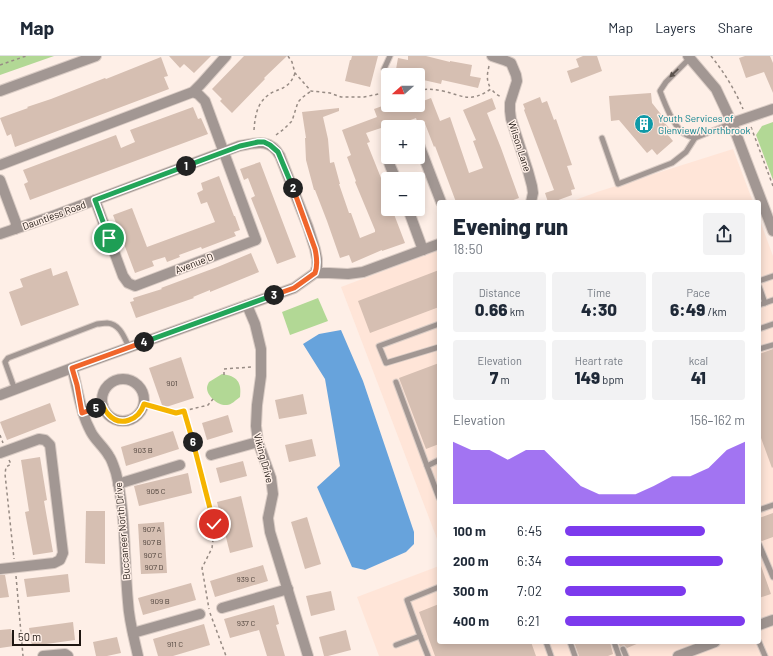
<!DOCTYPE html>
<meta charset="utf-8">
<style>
:root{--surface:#fff;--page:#f2f2f3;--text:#1f2937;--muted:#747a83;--line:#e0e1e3;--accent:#7c3aed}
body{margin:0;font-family:Barlow,sans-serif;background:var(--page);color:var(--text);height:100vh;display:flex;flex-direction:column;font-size:15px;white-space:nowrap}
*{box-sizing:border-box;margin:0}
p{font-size:13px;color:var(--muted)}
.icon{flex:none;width:22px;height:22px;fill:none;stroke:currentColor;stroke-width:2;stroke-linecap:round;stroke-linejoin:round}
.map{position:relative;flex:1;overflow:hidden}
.panel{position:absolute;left:437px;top:144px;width:324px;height:444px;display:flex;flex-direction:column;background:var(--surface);border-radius:4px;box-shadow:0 2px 10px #0003}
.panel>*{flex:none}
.needle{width:26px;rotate:249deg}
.buttons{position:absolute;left:381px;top:12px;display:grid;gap:8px}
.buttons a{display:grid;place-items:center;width:44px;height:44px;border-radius:4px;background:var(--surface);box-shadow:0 2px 10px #0003;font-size:20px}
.scale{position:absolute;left:12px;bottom:10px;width:69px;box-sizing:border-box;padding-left:4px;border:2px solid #1f1712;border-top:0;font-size:11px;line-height:14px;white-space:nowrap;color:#1f1712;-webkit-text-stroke:3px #feefe7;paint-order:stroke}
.pin{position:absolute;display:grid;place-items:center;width:34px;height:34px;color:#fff;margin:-17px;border:2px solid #fff;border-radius:50%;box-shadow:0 1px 4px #0007}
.km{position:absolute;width:20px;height:20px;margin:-10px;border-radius:50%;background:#222;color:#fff;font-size:11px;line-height:20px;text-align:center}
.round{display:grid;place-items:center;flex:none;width:42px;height:42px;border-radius:4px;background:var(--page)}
.head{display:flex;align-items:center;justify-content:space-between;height:68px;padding:0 16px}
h1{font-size:22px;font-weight:800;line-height:30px}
.figures{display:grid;grid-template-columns:repeat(3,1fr);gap:6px;height:68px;padding:4px 16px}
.figures div{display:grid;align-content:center;border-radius:4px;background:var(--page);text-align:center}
.figures b{font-size:17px;font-weight:800}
.figures small{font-size:11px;font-weight:400}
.figures p{font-size:11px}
.chart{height:112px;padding:8px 16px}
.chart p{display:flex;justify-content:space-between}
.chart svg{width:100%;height:72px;margin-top:4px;fill:var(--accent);opacity:.7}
ul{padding:0 16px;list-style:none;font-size:13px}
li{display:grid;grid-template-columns:64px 48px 1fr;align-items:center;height:30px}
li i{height:10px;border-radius:5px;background:var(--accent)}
header{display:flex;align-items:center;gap:24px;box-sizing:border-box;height:56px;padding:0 20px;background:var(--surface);border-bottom:1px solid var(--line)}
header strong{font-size:19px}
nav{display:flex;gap:22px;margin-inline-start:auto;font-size:14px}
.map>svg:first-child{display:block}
</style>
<header>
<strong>Map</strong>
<nav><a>Map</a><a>Layers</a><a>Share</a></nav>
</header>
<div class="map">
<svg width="773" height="600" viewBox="0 0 773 600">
<rect width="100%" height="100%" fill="#feefe7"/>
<g fill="#ffe5d8">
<path d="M733 93 753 146H570L597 136Z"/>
<path d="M759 162 773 200V600H379L357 541 439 510V586H759Z"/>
<path d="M439 194V488L341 231Z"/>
</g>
<g fill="#b2d895">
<path d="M0 0H54L0 19Z"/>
<path d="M773 66V124L756 79 762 70Z"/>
<path d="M318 242 328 265 290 279 282 256Z"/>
<path d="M222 318C237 320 242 326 240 341 236 344 231 349 227 349 218 350 207 340 207 332 207 330 208 328 209 326Z"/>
</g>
<path fill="#67a3dc" d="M341 274 363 325 414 476V488L406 496 365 514 352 511 317 431 340 410 325 323 303 288 319 278Z"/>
<g fill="#d6bfb2">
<path d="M169 0H211L194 17 184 8 180 12Z"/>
<path d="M244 0H287L264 22 265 23 232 57 220 45 222 43 212 33Z"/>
<path d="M352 0H378L370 31 345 25 350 4H351Z"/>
<path d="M408 0H426L450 6V5L472 9 470 20 481 22 478 32 442 24 441 28 419 23 420 19H395L398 2 408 4Z"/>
<path d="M583 0H597L602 15 571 27 567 15 579 11 576 3Z"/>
<path d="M745 0H770L773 7V37L764 16 746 22 739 2Z"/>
<path d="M161 1 168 20 164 21 169 33 15 91 11 78 7 80 0 62 28 52 27 51 51 43 105 22 106 23Z"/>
<path d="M651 37 652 47 664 62 661 63 672 75 668 79 673 85 657 99 652 93 647 97 619 64 611 65 609 40Z"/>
<path d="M540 41 542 47 547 45 554 64 556 63 572 109 567 110 575 133 571 134 572 139 553 146H548L545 137 554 134 524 54 525 53 523 48Z"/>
<path d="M431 42 440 65 450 61 469 117 483 112 473 85 476 84 463 54 492 42 496 53 487 57 501 92 519 142 508 146H500L499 144 492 146H456L435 90 434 91 424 65 418 68 416 62 397 69 398 71H388V87H387L381 72 366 77 370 86 367 87 387 137H386L388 142V153H392L405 187 382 195V194L352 207 349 199 340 202 327 165 315 134H314L306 104 305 82H306L302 56 339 52V55L323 61 328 83 330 107 334 106 340 128H339L349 157H351L360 182 375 176V174L355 126 356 125 347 101 351 99 342 74 377 61 374 53 385 49H397L399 54 411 49H418V47Z"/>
<path d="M193 51 198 63 201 62 208 78 30 144 24 128 28 126 23 114 116 79 121 92 135 86 130 74Z"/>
<path d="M260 106 296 201 277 208 251 142 255 140 248 122 244 124 240 113Z"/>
<path d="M219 120 234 160H235L240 174 234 176 236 180 202 193 201 191 179 199 180 201 167 206 165 201 152 205 154 210 135 217 113 159 132 152 147 191 215 166 207 146 201 148 197 137 203 134 201 127Z"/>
<path d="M251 197 259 216 210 236V234L193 241 194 242 136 262 130 246 134 245 133 242 162 233 161 232 220 210Z"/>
<path d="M51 212 53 220 67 215 79 249 21 270 9 236 23 231 20 223Z"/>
<path d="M439 214V251L370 277 358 245Z"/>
<path d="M773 293V411L772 412 761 382 759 383V298Z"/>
<path d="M181 301 194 342 163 352 149 312Z"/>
<path d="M439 307V388L426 393 399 322Z"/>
<path d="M303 338 307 358 279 363 275 344Z"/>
<path d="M50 347 56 365 7 384 0 366Z"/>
<path d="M228 359 233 376 207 384 202 367Z"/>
<path d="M173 375 179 393 126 410 121 391Z"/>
<path d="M312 383 316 400 289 406 285 389Z"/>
<path d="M40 401 47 444 44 445 53 496 33 499 25 456 29 455 21 404Z"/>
<path d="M243 405 247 420 220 427 216 412Z"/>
<path d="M188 417 192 437 139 450 134 430Z"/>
<path d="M241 440 253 491 230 497 217 446Z"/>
<path d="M86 455H105V508L85 507Z"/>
<path d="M773 457V481L762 485 759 484V462Z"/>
<path d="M307 461 321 508 305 513 291 466Z"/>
<path d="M164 466 167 517 141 518 138 468Z"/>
<path d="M759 507H760L771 538 759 542Z"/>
<path d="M263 509 268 525 215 541 210 525Z"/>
<path d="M68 518 70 536 27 541 24 523Z"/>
<path d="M0 519H5L9 541 0 542Z"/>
<path d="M191 527 196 544 143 559 138 542Z"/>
<path d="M331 535 335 554 311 560 306 540Z"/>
<path d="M439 548V586H531L536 600H435L419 556Z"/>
<path d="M274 549 279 568 276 569 285 600H267L259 574 230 582 224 563Z"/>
<path d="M73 566 75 584 32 590 29 572Z"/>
<path d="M204 568 210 589 173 600H158L153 583Z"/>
<path d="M11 573 14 590 0 592V574Z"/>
<path d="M346 574 351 594 328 600H324L319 581Z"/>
<path d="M117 581 121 597 107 600H96L93 586Z"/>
<path d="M574 586H610L613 598 608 600H579Z"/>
<path d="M618 586H639V587L627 592 624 589 620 591Z"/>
</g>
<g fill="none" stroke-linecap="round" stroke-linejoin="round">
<defs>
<g id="service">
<path d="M690 2 666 26 660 35C665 48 672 67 683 77 686 79 691 81 695 82"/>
<path d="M384 13 390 0"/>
<path d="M602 82 618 128 672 107 686 96 695 82 732 67"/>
<path d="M759 225 773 220"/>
<path d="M759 230 765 247"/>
<path d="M759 249 773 244"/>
<path d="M439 268 379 290 386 307 439 291"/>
<path d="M759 273 773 268"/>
<path d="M759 293 773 289"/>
<path d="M396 326 427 410"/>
<path d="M15 334 5 306 8 302 97 268C100 268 104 267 107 267 120 268 124 281 129 291"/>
<path d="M439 404 427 410 439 442"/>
<path d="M759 454 773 449"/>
<path d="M759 488 773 521"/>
<path d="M420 580 407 544 439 531"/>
<path d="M546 586 551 600"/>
<path d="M570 586 575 600"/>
<path d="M614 586 619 600"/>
<path d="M759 586 765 600"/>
<path d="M396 589 420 580 428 600"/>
<path d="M623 593 626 600"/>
</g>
<g id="minor">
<path d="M492 0 504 4 511 7 516 19 517 25 510 47V55L511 63 528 115 532 130 533 137 531 146"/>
<path d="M732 67 773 53"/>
<path d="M418 86 441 146"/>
<path d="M388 94C386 104 392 114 396 123"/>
<path d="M0 109 193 36 201 28 226 0"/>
<path d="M0 124 16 167 15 173"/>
<path d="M95 144 123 220 128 227 135 230 256 184 205 45 198 38 193 36"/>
<path d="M408 153 423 194"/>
<path d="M0 178 50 161 239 90C256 87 270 82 280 100L308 171 315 193 317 203V211L315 217"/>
<path d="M247 249 255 268 261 293V320L257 349 256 370 258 386 271 422 273 438 268 462 270 476 308 600"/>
<path d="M72 312C78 333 80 356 91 376 95 384 104 391 109 400 112 404 114 411 116 417 126 457 124 504 128 546 129 565 134 582 138 600"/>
<circle cx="123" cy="344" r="21"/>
<path d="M0 339 72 312 294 232 315 217H329L348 218 363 216 439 188"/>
<path d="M83 357 103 350"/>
<path d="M0 397 39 383 45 384 50 389 63 497 60 504 54 507 0 513"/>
<path d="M211 399 258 386"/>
<path d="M118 428 180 409"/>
<path d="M222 552 288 533"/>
<path d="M759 569 773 564"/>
<path d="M133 577 200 558"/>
<path d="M43 600 65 598 68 600"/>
<path d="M678 600 715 586"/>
</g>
<g id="tertiary">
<path d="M688 0 716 33 732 67 773 175"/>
<path d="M0 35 96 0"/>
</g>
</defs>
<use href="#service" stroke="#daccc5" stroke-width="7"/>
<use href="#minor" stroke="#daccc5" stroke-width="12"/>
<use href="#tertiary" stroke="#daccc5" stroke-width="12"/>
<g stroke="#978b84" stroke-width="1.5" stroke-dasharray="3 3" stroke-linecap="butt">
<path d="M288 0 292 6 295 17 311 35 330 37 341 41H364L388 36"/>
<path d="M711 0C724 16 735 34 743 53"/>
<path d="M0 9 26 0"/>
<path d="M489 10C487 19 486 24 491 33"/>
<path d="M418 34C427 33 434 33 443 35 464 40 470 47 491 33L496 38 501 41"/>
<path d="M751 71 773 130"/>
<path d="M254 74C255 60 257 46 270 38 272 36 276 35 278 34 287 31 292 26 295 17"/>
<path d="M276 79 284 73 292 65 298 46 303 41 311 35"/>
<path d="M224 319V313L251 311"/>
<path d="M144 348 176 357 184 355 215 468 212 492 202 512 209 553"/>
<path d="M184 355 208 349 213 343"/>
<path d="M0 379 3 387"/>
<path d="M9 404 11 408 6 411 5 418 14 503"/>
<path d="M16 520 23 600"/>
<path d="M210 557 226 600"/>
</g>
<use href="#service" stroke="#a29793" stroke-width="5"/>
<use href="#minor" stroke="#a29793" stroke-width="10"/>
<use href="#tertiary" stroke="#a29793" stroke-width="10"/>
</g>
<defs><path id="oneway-solid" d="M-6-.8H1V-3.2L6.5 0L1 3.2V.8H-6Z"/></defs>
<use fill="#5a514c" href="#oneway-solid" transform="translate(674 17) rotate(136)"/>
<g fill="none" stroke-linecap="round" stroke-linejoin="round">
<defs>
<path id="split-1" d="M109 182 95 144 186 110"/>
<path id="split-2" d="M186 110 240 90 258 86H264L270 89 278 96 293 132"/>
<path id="split-3" d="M274 239 294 232 315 217C318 209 317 202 315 193L293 132"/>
<path id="split-4" d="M144 286 274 239"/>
<path id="split-5" d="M96 352 82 357 77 329 72 312 144 286"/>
<path id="split-6" d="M96 352 103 350C104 352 106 356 108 358 120 372 139 364 144 348L176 357 184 355 193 386"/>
<path id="split-7" d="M193 386 214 468"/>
</defs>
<use href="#split-1" stroke="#fff" stroke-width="8"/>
<use href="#split-2" stroke="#fff" stroke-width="8"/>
<use href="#split-3" stroke="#fff" stroke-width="8"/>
<use href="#split-4" stroke="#fff" stroke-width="8"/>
<use href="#split-5" stroke="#fff" stroke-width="8"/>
<use href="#split-6" stroke="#fff" stroke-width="8"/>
<use href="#split-7" stroke="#fff" stroke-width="8"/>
<use href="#split-1" stroke="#22a559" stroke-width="5"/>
<use href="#split-2" stroke="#22a559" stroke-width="5"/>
<use href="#split-3" stroke="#f0652b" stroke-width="5"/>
<use href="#split-4" stroke="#22a559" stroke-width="5"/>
<use href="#split-5" stroke="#f0652b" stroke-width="5"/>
<use href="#split-6" stroke="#f5b400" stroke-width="5"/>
<use href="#split-7" stroke="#f5b400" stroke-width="5"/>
</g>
<defs>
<symbol id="building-disc" viewBox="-11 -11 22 22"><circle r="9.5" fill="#0f9aa8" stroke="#feefe7"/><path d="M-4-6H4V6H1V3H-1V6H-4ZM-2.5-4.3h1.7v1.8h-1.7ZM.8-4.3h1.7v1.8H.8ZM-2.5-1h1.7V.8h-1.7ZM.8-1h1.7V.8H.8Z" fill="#fff"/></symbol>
</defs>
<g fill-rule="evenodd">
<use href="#building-disc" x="633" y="57" width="22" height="22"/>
</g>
<g text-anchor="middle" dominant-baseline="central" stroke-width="3" stroke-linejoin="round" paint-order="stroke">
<g font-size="8" fill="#4d413a">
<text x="172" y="327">901</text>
<text x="143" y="394">903 B</text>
<text x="156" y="435">905 C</text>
<text x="152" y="473">907 A</text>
<text x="152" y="486">907 B</text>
<text x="153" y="499">907 C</text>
<text x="154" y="511">907 D</text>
<text x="246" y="523">939 C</text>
<text x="160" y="545">909 B</text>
<text x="246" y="567">937 C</text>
<text x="175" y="588">911 C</text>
</g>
<g font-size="10" fill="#0d838f" stroke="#feefe7" text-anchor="start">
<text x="658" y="62">Youth Services of<tspan x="658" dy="12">Glenview/Northbrook</tspan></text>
</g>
<g font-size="10" fill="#1f1712" stroke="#feefe7">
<text transform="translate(520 90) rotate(72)">Wilson Lane</text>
<text transform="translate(54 159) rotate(-20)">Dauntless Road</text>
<text transform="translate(194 207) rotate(-21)">Avenue D</text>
<text transform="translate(264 402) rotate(75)">Viking Drive</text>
<text transform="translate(122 475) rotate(-95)">Buccaneer North Drive</text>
</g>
</g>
</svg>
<div class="buttons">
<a><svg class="needle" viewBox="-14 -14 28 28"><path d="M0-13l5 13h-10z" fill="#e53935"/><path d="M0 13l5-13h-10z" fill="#747a83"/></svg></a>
<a>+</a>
<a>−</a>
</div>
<div class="scale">50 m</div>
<div class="pin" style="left:109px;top:182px;background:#1e9e55"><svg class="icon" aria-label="arrive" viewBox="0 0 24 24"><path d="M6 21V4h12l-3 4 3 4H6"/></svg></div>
<div class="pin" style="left:214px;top:468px;background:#d93025"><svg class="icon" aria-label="check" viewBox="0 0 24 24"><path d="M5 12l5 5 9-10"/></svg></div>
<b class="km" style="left:186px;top:110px">1</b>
<b class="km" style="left:293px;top:132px">2</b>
<b class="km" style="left:274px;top:239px">3</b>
<b class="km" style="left:144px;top:286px">4</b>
<b class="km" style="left:96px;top:352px">5</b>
<b class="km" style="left:193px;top:386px">6</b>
<section class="panel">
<div class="head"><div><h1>Evening run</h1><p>18:50</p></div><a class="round"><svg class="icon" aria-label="share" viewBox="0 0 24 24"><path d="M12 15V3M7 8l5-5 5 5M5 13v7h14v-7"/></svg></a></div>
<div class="figures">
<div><p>Distance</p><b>0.66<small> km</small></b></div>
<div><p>Time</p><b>4:30</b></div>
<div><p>Pace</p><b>6:49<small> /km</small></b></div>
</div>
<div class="figures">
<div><p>Elevation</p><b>7<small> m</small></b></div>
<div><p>Heart rate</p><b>149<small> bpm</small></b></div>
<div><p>kcal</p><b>41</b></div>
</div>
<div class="chart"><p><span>Elevation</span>156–162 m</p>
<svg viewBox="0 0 160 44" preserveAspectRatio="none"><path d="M0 44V6L10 11L20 11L30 17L40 11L50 11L60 22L70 33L80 38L90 38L100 38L110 33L120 27L130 27L140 22L150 11L160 6V44z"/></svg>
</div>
<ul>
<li><b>100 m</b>6:45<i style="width:78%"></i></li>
<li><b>200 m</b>6:34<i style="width:88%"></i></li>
<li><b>300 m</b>7:02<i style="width:67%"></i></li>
<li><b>400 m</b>6:21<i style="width:100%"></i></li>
</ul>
</section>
</div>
